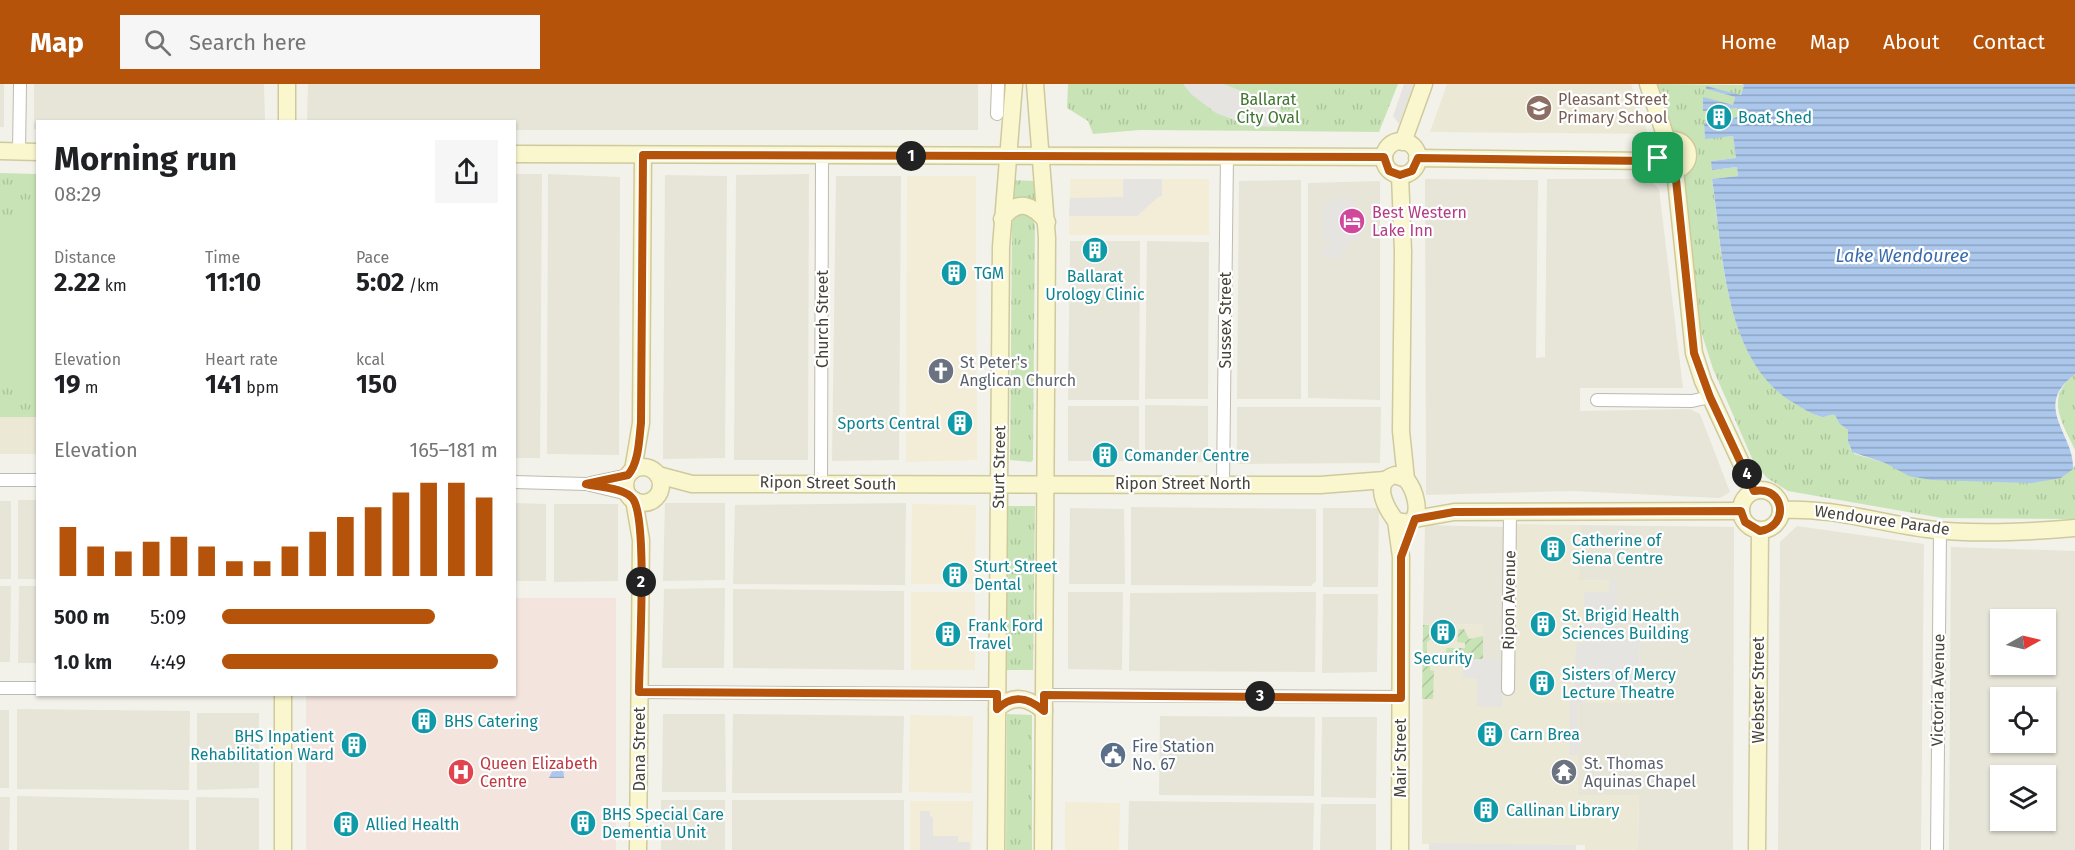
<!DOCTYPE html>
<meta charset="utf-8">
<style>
:root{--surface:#fff;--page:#f6f6f6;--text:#202124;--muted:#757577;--accent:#b45309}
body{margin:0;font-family:"Fira Sans",sans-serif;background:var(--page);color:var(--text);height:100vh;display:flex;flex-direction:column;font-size:22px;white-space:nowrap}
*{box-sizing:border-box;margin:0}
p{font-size:20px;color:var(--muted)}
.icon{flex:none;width:33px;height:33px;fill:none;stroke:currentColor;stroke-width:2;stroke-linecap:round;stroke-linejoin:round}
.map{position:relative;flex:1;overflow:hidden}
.sheet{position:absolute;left:36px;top:36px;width:480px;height:576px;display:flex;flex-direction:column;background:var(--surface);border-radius:0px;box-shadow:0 2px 4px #0004}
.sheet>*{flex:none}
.needle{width:39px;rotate:82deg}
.fabs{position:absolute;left:1990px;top:525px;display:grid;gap:12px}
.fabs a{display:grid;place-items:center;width:66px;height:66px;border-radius:0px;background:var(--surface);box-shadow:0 2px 4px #0004;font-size:30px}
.pin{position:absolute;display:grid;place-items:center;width:51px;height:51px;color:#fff;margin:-26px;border-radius:12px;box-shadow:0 3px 9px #0006}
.km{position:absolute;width:30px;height:30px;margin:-15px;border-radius:50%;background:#222;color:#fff;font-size:16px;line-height:30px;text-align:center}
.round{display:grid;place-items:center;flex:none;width:63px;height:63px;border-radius:0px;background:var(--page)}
.head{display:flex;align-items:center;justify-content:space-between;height:102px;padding:0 18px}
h1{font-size:33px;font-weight:700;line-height:45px}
.metrics{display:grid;grid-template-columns:repeat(3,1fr);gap:9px;height:102px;padding:6px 18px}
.metrics div{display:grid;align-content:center}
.metrics b{font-size:26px;font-weight:700}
.metrics small{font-size:16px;font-weight:400}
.metrics p{font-size:16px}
.chart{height:168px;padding:12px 18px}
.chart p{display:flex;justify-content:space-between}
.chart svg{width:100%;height:108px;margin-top:6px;stroke:var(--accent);stroke-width:6}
ul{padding:0 18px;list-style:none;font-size:20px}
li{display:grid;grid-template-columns:96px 72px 1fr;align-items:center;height:45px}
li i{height:15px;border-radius:8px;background:var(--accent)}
header{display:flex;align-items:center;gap:36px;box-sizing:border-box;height:84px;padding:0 30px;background:var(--accent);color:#fff}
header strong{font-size:28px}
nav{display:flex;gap:33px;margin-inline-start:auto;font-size:21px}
.search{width:420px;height:54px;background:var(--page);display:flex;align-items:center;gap:15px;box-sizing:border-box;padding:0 21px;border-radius:0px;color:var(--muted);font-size:22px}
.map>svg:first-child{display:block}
</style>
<header>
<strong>Map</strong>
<div class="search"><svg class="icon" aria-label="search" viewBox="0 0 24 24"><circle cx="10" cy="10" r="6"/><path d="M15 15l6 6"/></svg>Search here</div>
<nav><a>Home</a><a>Map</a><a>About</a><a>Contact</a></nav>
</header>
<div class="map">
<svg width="2075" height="766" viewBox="0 0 2075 766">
<defs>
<pattern id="park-tufts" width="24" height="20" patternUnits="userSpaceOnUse" patternTransform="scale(1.5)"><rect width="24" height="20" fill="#c8e4b6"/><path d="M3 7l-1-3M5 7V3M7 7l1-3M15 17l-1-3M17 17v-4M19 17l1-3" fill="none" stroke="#adc59d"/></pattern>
<pattern id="garden-furrows" width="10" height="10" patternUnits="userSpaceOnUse" patternTransform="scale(1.5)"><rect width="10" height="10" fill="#c8e4b6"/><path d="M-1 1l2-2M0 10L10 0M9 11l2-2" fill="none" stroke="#adc59d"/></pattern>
<pattern id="water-rules" width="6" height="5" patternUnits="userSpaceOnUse" patternTransform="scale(1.5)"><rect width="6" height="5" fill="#abc7eb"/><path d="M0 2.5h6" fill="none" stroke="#8da3bf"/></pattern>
</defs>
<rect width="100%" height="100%" fill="#f3f2ea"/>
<g fill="#e7e5d8" fill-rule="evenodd">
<rect x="0" y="0" width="4" height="43"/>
<path d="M34 0H264L265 37 38 38 37 45H34Z"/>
<path d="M308 0H978V46H515L514 38 307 37Z"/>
<path d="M514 90H542L540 374H515Z"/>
<path d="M548 90 620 93 619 371 547 370Z"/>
<path d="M809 90 808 376H734L736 91Z"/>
<path d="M665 91 727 92 725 374 663 375Z"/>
<path d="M836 92H901L899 376 832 377Z"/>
<path d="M1425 95 1538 96 1536 274 1545 273 1547 95H1649L1659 105 1683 304H1580V327L1690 325 1700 330 1730 408 1720 414 1572 407 1426 411Z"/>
<path d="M1301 96V315H1237L1239 97Z"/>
<path d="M1380 97V316L1308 314V99Z"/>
<path d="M1070 157H1140L1139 316H1068Z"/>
<path d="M1147 157 1209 158 1208 315H1145Z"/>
<path d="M1145 321 1208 322V378L1145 379Z"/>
<rect x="1068" y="322" width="71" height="55"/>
<path d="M1237 323H1381L1380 379 1237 380Z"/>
<rect x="18" y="416" width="19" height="79"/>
<rect x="0" y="417" width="11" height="78"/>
<path d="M515 419 546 420V497H515Z"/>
<path d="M665 419H725V496L663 497Z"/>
<path d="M906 419 905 501 733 500 735 421Z"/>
<path d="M554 420H618V497L554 498Z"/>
<path d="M1131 423 1316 425V497L1311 502 1131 501Z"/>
<path d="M1070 424 1124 425 1125 500H1069Z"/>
<path d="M1323 424H1379L1378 503H1323Z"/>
<path d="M1425 441 1504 443 1503 575H1483V540L1423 541Z"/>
<path d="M1580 441 1734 443 1733 766H1638L1639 712 1578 711V619H1639L1640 547 1617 546V497L1579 496Z"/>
<path d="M1797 442 1924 460 1921 766H1778L1780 458Z"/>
<path d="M1951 463 2075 467V766H1949ZM2001 536H2046V580H2001ZM2001 614H2046V658H2001ZM2001 692H2046V736H2001Z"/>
<path d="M0 502H11L10 578H0Z"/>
<path d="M19 502H37V579H18Z"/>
<path d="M725 504 724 584H662L664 505Z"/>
<path d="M733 505 904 507V586L733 584Z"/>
<path d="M1068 508H1123L1122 586 1068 585Z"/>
<path d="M1316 508 1315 588 1129 587 1130 509Z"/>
<path d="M1323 510H1378L1377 588 1322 589Z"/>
<path d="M17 625 190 627 189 706 17 705Z"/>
<rect x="0" y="626" width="9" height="78"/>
<path d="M197 629H259V704L197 706Z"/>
<path d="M663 630H725L726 708H662Z"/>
<path d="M733 630 904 632 902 709H732Z"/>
<path d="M1160 632 1315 633 1314 712 1159 711Z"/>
<path d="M1322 633H1377L1376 714 1321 713Z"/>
<path d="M17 712 189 716V766H17Z"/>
<path d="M0 713H10L9 766H0Z"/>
<path d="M196 713 259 714V766H196Z"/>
<rect x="661" y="716" width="64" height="50"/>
<rect x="732" y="716" width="172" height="50"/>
<path d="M1129 717 1314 719 1313 766H1128Z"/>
<path d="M1321 720H1376V766H1320Z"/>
</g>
<g fill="#f3ecd7">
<path d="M907 92H976L977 376 906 378Z"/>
<path d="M1070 95H1209V151H1069Z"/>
<path d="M912 420 976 421 975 500H911Z"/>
<rect x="911" y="508" width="64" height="78"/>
<path d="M910 631 973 632 972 709 909 708Z"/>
<path d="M910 717H973L972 766H910Z"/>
<path d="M1065 718 1120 719 1119 766H1065Z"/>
</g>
<g fill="#ebe8d5">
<path d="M1447 0H1631L1648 50 1430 48Z"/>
<rect x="0" y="333" width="37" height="37"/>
<path d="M1504 440 1580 441 1579 496 1617 497V546L1640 547 1639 619H1579L1578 711H1639L1638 766H1585V761L1422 760 1423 541 1483 540V575H1503Z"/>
</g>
<path fill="#f3e4de" d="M515 514H616V766H306V611L514 610Z"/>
<g fill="url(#park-tufts)">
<path d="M1068 0H1398L1379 48 1140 46 1093 50 1088 37 1067 24Z"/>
<path d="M1658 0 1744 1 1741 11 1706 5 1735 13 1733 21 1738 24 1739 33 1704 39 1705 54 1733 52 1736 74 1711 77 1713 86 1737 83 1738 92 1712 95C1723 172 1723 278 1798 321 1805 326 1815 332 1823 333 1826 333 1831 330 1835 331L1839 339 1848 346 1850 365 1855 370 1885 379 1918 394 2073 385 2075 381V435L1942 434 1788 407 1767 394 1754 379 1713 285 1698 238 1679 65Z"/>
<path d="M0 89 37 90V333H0Z"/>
<path d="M1012 96 1036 97 1039 122 1010 121Z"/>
<path d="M1024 129 1032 133 1035 142 1033 376 1031 378 1010 376 1012 140 1015 132Z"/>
<path d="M2075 290V366C2062 338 2044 313 2075 290Z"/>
<path d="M1007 422H1035L1033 586H1006Z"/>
<path d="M1007 630 1032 631V766H1006Z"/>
</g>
<g fill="url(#garden-furrows)">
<path d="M1423 541H1429V554L1431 555 1427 558V571L1430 572V586L1434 587 1433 615H1422Z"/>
<path d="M1459 545H1464L1469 555 1483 552V575H1463V580H1459V577H1450V574L1444 573 1447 564H1465V559L1457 558Z"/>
</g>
<g fill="#c8e4b6">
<path d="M1224 0H1335C1292 19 1267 21 1224 0Z"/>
<path d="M37 132H38L37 311 17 303 0 291V153L18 139Z"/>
</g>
<g fill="#e5e4e1">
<path d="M1183 0H1224L1261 15 1282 17 1277 43 1250 42 1216 29 1192 11Z"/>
<path d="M1404 0H1414L1399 40 1393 32Z"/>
<path d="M1123 95H1162V112L1158 113 1137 132H1069L1070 114 1123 113Z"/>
<path d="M1331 114 1355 115 1356 139 1360 140V156H1350L1349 164 1340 168V174H1323V162H1330V158L1323 157 1324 120H1331Z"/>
<path d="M1609 497H1617V546L1640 547 1639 603H1585V619H1578V671H1569L1570 603 1575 602 1576 563 1577 559 1584 558V508H1609Z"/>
<path d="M1463 575H1503L1502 623 1477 622V595L1463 593Z"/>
<path d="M920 727H930V732L933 733V752H958V758H970V766H920Z"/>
<path d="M1429 759 1576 761V766H1429Z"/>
</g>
<g fill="url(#water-rules)">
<path d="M1742 0H2075V290C2031 323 2075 350 2073 385L2061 394 2032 399 1931 396 1909 392 1885 379 1852 368 1848 357V346L1839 339 1835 331C1830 330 1827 333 1823 333 1814 332 1802 324 1794 319 1723 278 1723 167 1712 95L1738 92 1737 83 1712 86 1711 77 1736 74 1733 52 1705 55 1704 39 1729 36 1739 32 1737 24 1703 27V13L1733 21 1735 13 1706 5V2L1741 11 1744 1Z"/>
<path d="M555 681H563L564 694H549Z"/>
</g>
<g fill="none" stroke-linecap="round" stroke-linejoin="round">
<defs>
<g id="street">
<path d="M997 30 998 0"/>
<path d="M19 68 20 0"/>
<path d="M1597 316 1692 317 1710 313"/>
<path d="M0 396H38"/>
<path d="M514 398 586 400 628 410"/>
<path d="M590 399 628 391"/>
<path d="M821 399 822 71"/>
<path d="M1223 399 1227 72"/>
<path d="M0 604H38"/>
<path d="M1508 605 1510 428"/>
<path d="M639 608 997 610"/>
<path d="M1044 611 1401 613"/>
<path d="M1937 766 1940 447"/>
</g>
<g id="secondary">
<path d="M1035 0 1047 154 1043 766"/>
<path d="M1648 0 1667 57"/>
<path d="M287 38V0"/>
<circle cx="1673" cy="71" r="15"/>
<circle cx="1401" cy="74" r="17"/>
<path d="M1403 58 1424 0"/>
<path d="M0 67 38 68"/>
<path d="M514 70 1384 73"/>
<path d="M1417 74 1649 77 1658 74"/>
<path d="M1675 86 1694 269 1703 297 1754 407"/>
<path d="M1400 91 1403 168 1401 347 1406 395"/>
<path d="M1002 135C1018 114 1032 120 1047 138"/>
<circle cx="643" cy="401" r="18"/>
<path d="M633 386 641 339 643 71"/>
<path d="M658 391 692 400 1320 401 1385 396"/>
<path d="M1395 391 1406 395C1415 406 1423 431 1409 439L1396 437C1386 424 1371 398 1395 391Z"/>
<circle cx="1761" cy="426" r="20"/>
<path d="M634 416 641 456 638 766"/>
<path d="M1781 426C1831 423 1879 439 1927 445 1973 451 2029 448 2075 444"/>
<path d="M1415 435 1454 428 1741 427"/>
<path d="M1396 437 1401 473 1400 766"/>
<path d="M997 625C1013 610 1028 613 1044 627"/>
<path d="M283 766V610"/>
<path d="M996 766 1001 163 1014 0"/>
<path d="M1757 766 1760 447"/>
</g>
</defs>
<use href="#street" stroke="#bebbad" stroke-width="14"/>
<use href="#secondary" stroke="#cfca9d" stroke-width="19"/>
<use href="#street" stroke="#fff" stroke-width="12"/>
<use href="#secondary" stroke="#faf6cd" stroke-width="16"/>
</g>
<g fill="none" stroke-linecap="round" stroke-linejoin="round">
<defs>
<path id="route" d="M643 71 1384 73 1389 87 1400 91 1412 87 1418 74 1649 77 1658 74 1664 84 1675 86 1694 269 1710 313 1754 407C1785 401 1790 443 1760 447L1745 438 1741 427 1454 428 1415 435 1401 473V614L1044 611V627C1028 613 1013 610 997 625V610L639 608C639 575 648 436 633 415 625 404 599 403 586 400L628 391C639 379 639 355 641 339Z"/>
</defs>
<use href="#route" stroke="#fff" stroke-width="12"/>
<use href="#route" stroke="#b45309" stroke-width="8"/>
</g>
<defs>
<symbol id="school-disc" viewBox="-11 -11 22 22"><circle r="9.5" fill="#8d6e63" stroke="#fff"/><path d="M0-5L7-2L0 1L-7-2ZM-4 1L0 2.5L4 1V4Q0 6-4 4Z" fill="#fff"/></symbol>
<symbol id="building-disc" viewBox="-11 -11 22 22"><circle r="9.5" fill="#0f9aa8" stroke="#fff"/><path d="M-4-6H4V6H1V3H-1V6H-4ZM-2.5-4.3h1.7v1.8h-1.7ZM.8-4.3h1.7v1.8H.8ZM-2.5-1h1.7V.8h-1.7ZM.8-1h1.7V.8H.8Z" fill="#fff"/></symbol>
<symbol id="hotel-disc" viewBox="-11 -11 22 22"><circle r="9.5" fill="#d1479c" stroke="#fff"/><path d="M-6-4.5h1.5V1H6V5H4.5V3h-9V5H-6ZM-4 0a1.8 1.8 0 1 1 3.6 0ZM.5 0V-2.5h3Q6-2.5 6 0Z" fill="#fff"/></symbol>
<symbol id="church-disc" viewBox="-11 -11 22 22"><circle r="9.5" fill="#6b7280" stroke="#fff"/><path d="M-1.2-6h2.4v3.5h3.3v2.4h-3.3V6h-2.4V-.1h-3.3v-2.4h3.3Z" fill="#fff"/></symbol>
<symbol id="civic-disc" viewBox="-11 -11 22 22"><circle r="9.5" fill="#5c6f8a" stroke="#fff"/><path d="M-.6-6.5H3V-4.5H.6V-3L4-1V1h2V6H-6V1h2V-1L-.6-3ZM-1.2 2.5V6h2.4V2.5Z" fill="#fff"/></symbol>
<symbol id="hospital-disc" viewBox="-11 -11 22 22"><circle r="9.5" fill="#e0444e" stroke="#fff"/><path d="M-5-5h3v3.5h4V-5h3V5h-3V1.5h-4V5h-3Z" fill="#fff"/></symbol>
<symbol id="temple-disc" viewBox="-11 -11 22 22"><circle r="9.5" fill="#6b7280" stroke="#fff"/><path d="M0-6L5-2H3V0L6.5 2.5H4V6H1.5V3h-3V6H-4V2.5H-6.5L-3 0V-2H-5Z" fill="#fff"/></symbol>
</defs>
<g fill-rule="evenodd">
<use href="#school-disc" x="1524" y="9" width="30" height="30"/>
<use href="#building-disc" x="1704" y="18" width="30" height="30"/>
<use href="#hotel-disc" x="1337" y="122" width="30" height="30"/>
<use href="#building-disc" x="1080" y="151" width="30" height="30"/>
<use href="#building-disc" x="939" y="174" width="30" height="30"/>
<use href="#church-disc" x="926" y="272" width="30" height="30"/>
<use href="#building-disc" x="945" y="324" width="30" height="30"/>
<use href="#building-disc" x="1090" y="356" width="30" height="30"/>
<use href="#building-disc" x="1538" y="450" width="30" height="30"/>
<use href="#building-disc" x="940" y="476" width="30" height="30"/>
<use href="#building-disc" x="1528" y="525" width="30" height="30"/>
<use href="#building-disc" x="1428" y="533" width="30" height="30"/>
<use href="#building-disc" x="933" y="535" width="30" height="30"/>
<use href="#building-disc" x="1527" y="584" width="30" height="30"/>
<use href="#building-disc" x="409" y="622" width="30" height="30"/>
<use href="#building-disc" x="1475" y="635" width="30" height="30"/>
<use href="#building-disc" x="339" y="646" width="30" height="30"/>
<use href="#civic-disc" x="1098" y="656" width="30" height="30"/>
<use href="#hospital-disc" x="446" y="673" width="30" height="30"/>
<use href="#temple-disc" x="1549" y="673" width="30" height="30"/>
<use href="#building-disc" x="1471" y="711" width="30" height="30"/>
<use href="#building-disc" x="568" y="724" width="30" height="30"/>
<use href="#building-disc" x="331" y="725" width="30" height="30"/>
</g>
<g text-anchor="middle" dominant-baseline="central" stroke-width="4.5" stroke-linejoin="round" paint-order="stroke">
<g font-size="16" fill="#3f7430" stroke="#fff">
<text x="1268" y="15">Ballarat<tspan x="1268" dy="18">City Oval</tspan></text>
</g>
<g font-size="16" fill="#785e54" stroke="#fff" text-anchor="start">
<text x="1558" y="15">Pleasant Street<tspan x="1558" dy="18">Primary School</tspan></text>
</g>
<g font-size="16" fill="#0d838f" stroke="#fff" text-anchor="start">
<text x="1738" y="33">Boat Shed</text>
<text x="974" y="189">TGM</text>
<text x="1095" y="192" text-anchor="middle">Ballarat<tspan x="1095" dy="18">Urology Clinic</tspan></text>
<text x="940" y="339" text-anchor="end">Sports Central</text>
<text x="1124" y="371">Comander Centre</text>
<text x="1572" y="456">Catherine of<tspan x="1572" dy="18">Siena Centre</tspan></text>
<text x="974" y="482">Sturt Street<tspan x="974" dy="18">Dental</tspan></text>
<text x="1562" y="531">St. Brigid Health<tspan x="1562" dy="18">Sciences Building</tspan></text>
<text x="968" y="541">Frank Ford<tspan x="968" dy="18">Travel</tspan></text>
<text x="1443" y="574" text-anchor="middle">Security</text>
<text x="1562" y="590">Sisters of Mercy<tspan x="1562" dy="18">Lecture Theatre</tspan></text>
<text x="444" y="637">BHS Catering</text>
<text x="1510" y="650">Carn Brea</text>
<text x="334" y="652" text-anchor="end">BHS Inpatient<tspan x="334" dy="18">Rehabilitation Ward</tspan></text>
<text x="1506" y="726">Callinan Library</text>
<text x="602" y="730">BHS Special Care<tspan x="602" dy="18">Dementia Unit</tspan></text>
<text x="366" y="740">Allied Health</text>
</g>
<g font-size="16" fill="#b23c85" stroke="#fff" text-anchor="start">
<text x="1372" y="128">Best Western<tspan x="1372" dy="18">Lake Inn</tspan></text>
</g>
<g font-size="16" fill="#474338" stroke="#fff">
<text transform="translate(822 235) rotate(-90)">Church Street</text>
<text transform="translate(1225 236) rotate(-90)">Sussex Street</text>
<text transform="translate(999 383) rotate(-89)">Sturt Street</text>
<text transform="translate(828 399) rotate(1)">Ripon Street South</text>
<text x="1183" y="399">Ripon Street North</text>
<text transform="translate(1882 436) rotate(8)">Wendouree Parade</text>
<text transform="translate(1509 516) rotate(-89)">Ripon Avenue</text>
<text transform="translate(1758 606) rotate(-90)">Webster Street</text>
<text transform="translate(1938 606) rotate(-89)">Victoria Avenue</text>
<text transform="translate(639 665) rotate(-90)">Dana Street</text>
<text transform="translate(1400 674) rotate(-90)">Mair Street</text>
</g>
<g font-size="16" fill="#5b616d" stroke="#fff" text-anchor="start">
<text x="960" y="278">St Peter's<tspan x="960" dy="18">Anglican Church</tspan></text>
<text x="1584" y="679">St. Thomas<tspan x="1584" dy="18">Aquinas Chapel</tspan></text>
</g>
<g font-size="16" fill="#4e5e75" stroke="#fff" text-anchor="start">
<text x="1132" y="662">Fire Station<tspan x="1132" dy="18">No. 67</tspan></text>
</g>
<g font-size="16" fill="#be3a42" stroke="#fff" text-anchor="start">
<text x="480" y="679">Queen Elizabeth<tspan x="480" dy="18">Centre</tspan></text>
</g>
<g font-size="18" font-style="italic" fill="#396aab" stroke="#fff">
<text x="1902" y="172">Lake Wendouree</text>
</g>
</g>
</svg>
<div class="fabs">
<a><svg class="needle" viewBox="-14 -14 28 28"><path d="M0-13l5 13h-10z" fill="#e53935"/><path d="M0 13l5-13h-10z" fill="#757577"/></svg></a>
<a><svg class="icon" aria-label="locate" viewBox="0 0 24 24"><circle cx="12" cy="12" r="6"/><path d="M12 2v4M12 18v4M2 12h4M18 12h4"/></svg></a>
<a><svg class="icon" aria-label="layers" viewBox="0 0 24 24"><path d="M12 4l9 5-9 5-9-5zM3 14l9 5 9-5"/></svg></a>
</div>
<div class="pin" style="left:1658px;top:74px;background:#1e9e55"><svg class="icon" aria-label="arrive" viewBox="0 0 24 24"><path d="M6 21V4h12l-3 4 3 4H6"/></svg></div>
<b class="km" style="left:911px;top:72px">1</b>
<b class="km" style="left:641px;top:498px">2</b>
<b class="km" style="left:1260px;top:612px">3</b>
<b class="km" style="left:1747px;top:390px">4</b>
<section class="sheet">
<div class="head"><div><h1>Morning run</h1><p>08:29</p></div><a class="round"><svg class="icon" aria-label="share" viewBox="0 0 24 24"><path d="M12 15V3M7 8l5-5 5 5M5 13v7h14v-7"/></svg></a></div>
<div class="metrics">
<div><p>Distance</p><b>2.22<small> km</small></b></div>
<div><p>Time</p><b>11:10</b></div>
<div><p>Pace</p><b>5:02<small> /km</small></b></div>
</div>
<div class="metrics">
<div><p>Elevation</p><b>19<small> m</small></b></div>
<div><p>Heart rate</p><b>141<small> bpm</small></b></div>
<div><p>kcal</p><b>150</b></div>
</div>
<div class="chart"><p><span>Elevation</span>165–181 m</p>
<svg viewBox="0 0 160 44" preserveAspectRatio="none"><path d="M5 44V24M15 44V32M25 44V34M35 44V30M45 44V28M55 44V32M65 44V38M75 44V38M85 44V32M95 44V26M105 44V20M115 44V16M125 44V10M135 44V6M145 44V6M155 44V12"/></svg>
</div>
<ul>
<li><b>500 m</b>5:09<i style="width:77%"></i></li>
<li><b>1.0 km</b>4:49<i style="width:100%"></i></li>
</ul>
</section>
</div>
